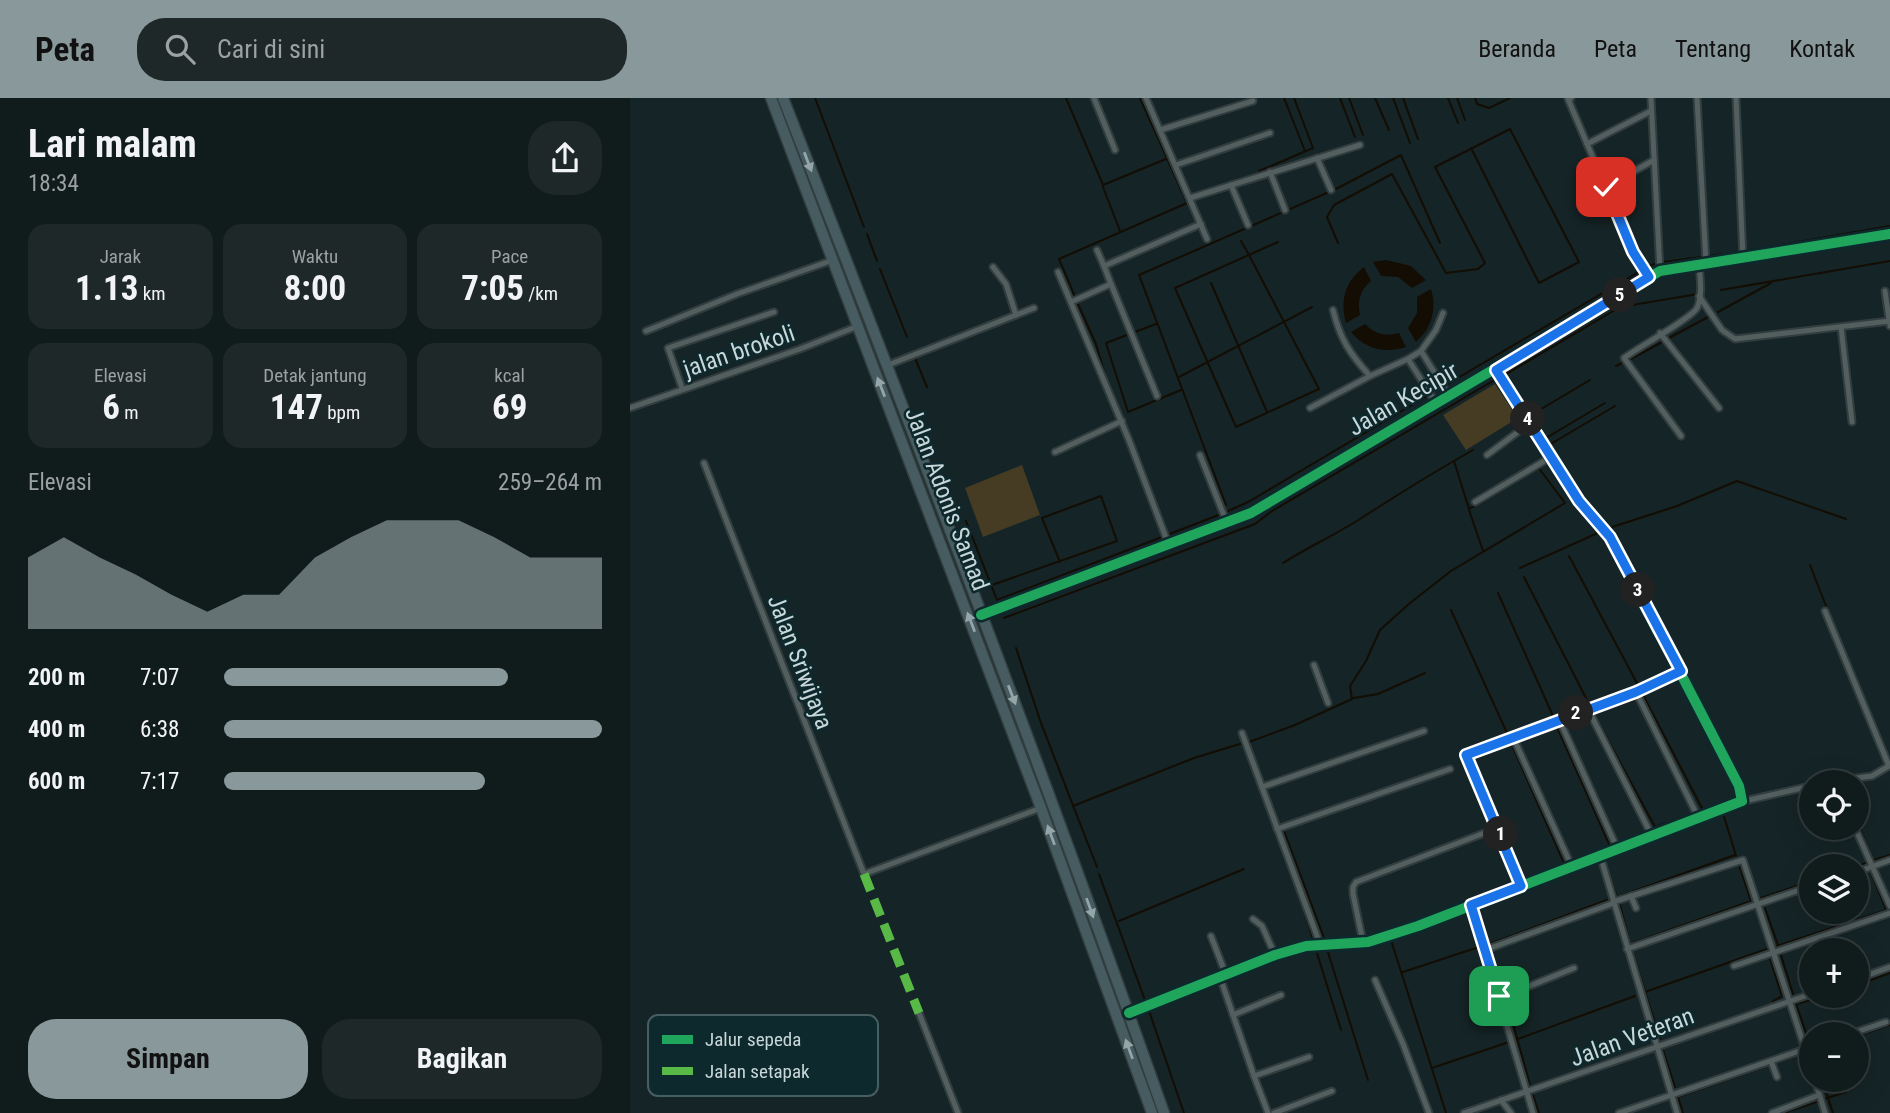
<!DOCTYPE html>
<html lang="id">
<meta charset="utf-8">
<style>
:root{--surface:#101b1c;--page:#1e2829;--text:#f1f3f6;--muted:#9ca1a3;--line:#30393b;--accent:#89989a}
body{margin:0;font-family:"Roboto Condensed",sans-serif;background:var(--page);color:var(--text);height:100vh;display:flex;flex-direction:column;font-size:26px;white-space:nowrap}
*{box-sizing:border-box;margin:0}
p{font-size:23px;color:var(--muted)}
.icon{flex:none;width:38px;height:38px;fill:none;stroke:currentColor;stroke-width:2;stroke-linecap:round;stroke-linejoin:round}
.map{position:relative;flex:1;overflow:hidden}
.drawer{display:flex;flex-direction:column;background:var(--surface);width:630px}
.drawer>*{flex:none}
.fabs{position:absolute;left:1169px;top:672px;display:grid;gap:14px}
.fabs a{display:grid;place-items:center;width:70px;height:70px;border-radius:50%;background:var(--surface);box-shadow:0 7px 28px #0002,0 0 0 2px var(--line);font-size:35px}
.pin{position:absolute;display:grid;place-items:center;width:60px;height:60px;color:#fff;margin:-30px;border-radius:14px;box-shadow:0 4px 10px #0006}
.km{position:absolute;width:35px;height:35px;margin:-18px;border-radius:50%;background:#222;color:#fff;font-size:19px;line-height:35px;text-align:center}
.round{display:grid;place-items:center;flex:none;width:74px;height:74px;border-radius:28px;background:var(--page)}
.summary{display:flex;align-items:center;justify-content:space-between;height:119px;padding:0 28px}
h1{font-size:38px;font-weight:700;line-height:52px}
.stats{display:grid;grid-template-columns:repeat(3,1fr);gap:10px;height:119px;padding:7px 28px}
.stats div{display:grid;align-content:center;border-radius:18px;background:var(--page);text-align:center}
.stats b{font-size:35px;font-weight:700}
.stats small{font-size:19px;font-weight:400}
.stats p{font-size:19px}
.chart{height:196px;padding:14px 28px}
.chart p{display:flex;justify-content:space-between}
.chart svg{width:100%;height:126px;margin-top:7px;fill:var(--accent);opacity:.7}
.primary-button{display:flex;gap:14px;margin-top:auto;padding:14px 28px}
.primary-button a{flex:1;height:80px;border-radius:28px;background:var(--accent);color:#111;font-size:28px;font-weight:700;line-height:80px;text-align:center}
.primary-button a+a{background:var(--page);color:var(--text)}
ul{padding:0 28px;list-style:none;font-size:23px}
li{display:grid;grid-template-columns:112px 84px 1fr;align-items:center;height:52px}
li i{height:18px;border-radius:9px;background:var(--accent)}
header{display:flex;align-items:center;gap:42px;box-sizing:border-box;height:98px;padding:0 35px;background:var(--accent);color:#111}
header strong{font-size:33px}
nav{display:flex;gap:38px;margin-inline-start:auto;font-size:24px}
.search{width:490px;height:63px;background:var(--page);display:flex;align-items:center;gap:18px;box-sizing:border-box;padding:0 24px;border-radius:28px;color:var(--muted);font-size:26px}
main{display:flex;flex:1;min-height:0}
.map>svg:first-child{display:block}
</style>
<header>
<strong>Peta</strong>
<div class="search"><svg class="icon" aria-label="search" viewBox="0 0 24 24"><circle cx="10" cy="10" r="6"/><path d="M15 15l6 6"/></svg>Cari di sini</div>
<nav><a>Beranda</a><a>Peta</a><a>Tentang</a><a>Kontak</a></nav>
</header>
<main>
<section class="drawer">
<div class="summary"><div><h1>Lari malam</h1><p>18:34</p></div><a class="round"><svg class="icon" aria-label="share" viewBox="0 0 24 24"><path d="M12 15V3M7 8l5-5 5 5M5 13v7h14v-7"/></svg></a></div>
<div class="stats">
<div><p>Jarak</p><b>1.13<small> km</small></b></div>
<div><p>Waktu</p><b>8:00</b></div>
<div><p>Pace</p><b>7:05<small> /km</small></b></div>
</div>
<div class="stats">
<div><p>Elevasi</p><b>6<small> m</small></b></div>
<div><p>Detak jantung</p><b>147<small> bpm</small></b></div>
<div><p>kcal</p><b>69</b></div>
</div>
<div class="chart"><p><span>Elevasi</span>259–264 m</p>
<svg viewBox="0 0 160 44" preserveAspectRatio="none"><path d="M0 44V19L10 12L20 19L30 25L40 32L50 38L60 32L70 32L80 19L90 12L100 6L110 6L120 6L130 12L140 19L150 19L160 19V44z"/></svg>
</div>
<ul>
<li><b>200 m</b>7:07<i style="width:75%"></i></li>
<li><b>400 m</b>6:38<i style="width:100%"></i></li>
<li><b>600 m</b>7:17<i style="width:69%"></i></li>
</ul>
<div class="primary-button"><a>Simpan</a><a>Bagikan</a></div>
</section>
<div class="map">
<svg width="1260" height="1015" viewBox="0 0 1260 1015">
<rect width="100%" height="100%" fill="#152426"/>
<g fill="#453c23">
<path d="M865 286 888 320 836 352 813 317Z"/>
<path d="M392 367 410 417 353 439 335 390Z"/>
</g>
<g fill="#130d03">
<path d="M756 162 781 168 796 182 782 190 768 179 751 178 743 164Z"/>
<path d="M734 169 741 183C730 192 727 203 730 217L716 225C710 202 715 183 734 169Z"/>
<path d="M801 191C807 211 802 230 786 244L778 230 787 215V199Z"/>
<path d="M735 226C745 236 755 239 769 235L776 249C755 256 735 251 721 234Z"/>
</g>
<g fill="none" stroke-linecap="round" stroke-linejoin="round">
<g stroke="#130d03" stroke-width="2">
<path d="M185 0 234 129"/>
<path d="M436 0 473 87 536 61"/>
<path d="M654 0 675 53"/>
<path d="M710 0 725 39"/>
<path d="M719 0 733 37"/>
<path d="M745 0 759 32"/>
<path d="M763 0 780 45"/>
<path d="M773 0 788 41"/>
<path d="M818 0 828 25"/>
<path d="M827 0 835 22"/>
<path d="M845 0 847 6 859 10 880 0"/>
<path d="M629 73 683 50 664 0"/>
<path d="M473 89 490 133"/>
<path d="M704 92 771 57 810 145"/>
<path d="M237 136 247 163"/>
<path d="M611 143 619 157 689 291 606 329 545 190 648 144"/>
<path d="M708 145 697 119 704 107 762 76 816 175 848 171 855 165 805 69 880 31 949 164 909 185 841 50"/>
<path d="M1116 153 1260 128"/>
<path d="M1078 158 1111 154"/>
<path d="M1033 164 1072 159"/>
<path d="M1016 169 1027 165"/>
<path d="M250 171 277 239"/>
<path d="M581 185 637 314"/>
<path d="M1091 192 1260 163"/>
<path d="M445 199 429 161 557 105 510 0"/>
<path d="M447 204 466 246 478 287"/>
<path d="M1088 214 1141 185"/>
<path d="M526 226 476 245 498 314 551 292"/>
<path d="M1039 240 1078 219"/>
<path d="M285 260 297 289"/>
<path d="M999 262 1034 243"/>
<path d="M986 268 994 264"/>
<path d="M873 278 990 209 1068 196"/>
<path d="M549 279 682 209"/>
<path d="M802 295 1012 172"/>
<path d="M916 340 975 305"/>
<path d="M915 341 901 317 960 282"/>
<path d="M919 347 985 308"/>
<path d="M919 347 951 395"/>
<path d="M824 363 839 411 885 383"/>
<path d="M957 404 979 429 989 444 1049 562"/>
<path d="M596 407 509 177 699 94"/>
<path d="M839 412 853 453"/>
<path d="M596 414 620 403 797 298"/>
<path d="M524 415 529 429"/>
<path d="M336 423 367 502 532 439"/>
<path d="M979 430 1047 408 1107 383 1216 421"/>
<path d="M537 437 591 416"/>
<path d="M939 458 1008 587"/>
<path d="M653 465C678 449 705 437 730 421 767 397 804 374 843 352"/>
<path d="M1180 467 1205 531"/>
<path d="M890 470 970 434"/>
<path d="M894 479 959 606"/>
<path d="M362 487 487 443 471 398 412 420 430 464"/>
<path d="M868 495 923 618"/>
<path d="M821 512 877 635"/>
<path d="M374 520 625 426 642 413 868 280"/>
<path d="M386 550 411 625 467 769"/>
<path d="M1013 597 1073 712 1071 713"/>
<path d="M724 600 748 596 795 575"/>
<path d="M963 614 1025 729 1060 717"/>
<path d="M964 614 1003 602"/>
<path d="M932 615 950 608"/>
<path d="M937 625 955 618"/>
<path d="M927 629 980 748"/>
<path d="M891 642 926 629"/>
<path d="M619 644 665 627 722 601 720 588 736 563 750 532 780 505 821 473 935 405 908 369"/>
<path d="M881 645 934 765"/>
<path d="M846 660 881 646"/>
<path d="M443 708 564 660 613 645"/>
<path d="M1227 723 1243 763"/>
<path d="M654 733 694 840"/>
<path d="M974 761 1093 715 1106 758"/>
<path d="M974 762 987 799"/>
<path d="M1244 762 1260 757"/>
<path d="M1109 767 1121 803"/>
<path d="M1226 768 1237 765"/>
<path d="M1241 775 1256 811"/>
<path d="M469 776 516 905"/>
<path d="M987 799 1105 757"/>
<path d="M1131 800 1181 783"/>
<path d="M990 807 1000 846"/>
<path d="M847 810 966 764"/>
<path d="M848 810 859 845"/>
<path d="M1135 810 1148 847"/>
<path d="M675 815 683 841"/>
<path d="M489 823 614 771"/>
<path d="M859 846 977 802"/>
<path d="M1000 846 1121 803"/>
<path d="M1147 848 1256 812"/>
<path d="M697 851 738 982"/>
<path d="M686 852 711 932"/>
<path d="M1003 855 1030 941"/>
<path d="M862 856 873 893"/>
<path d="M1151 857 1163 896"/>
<path d="M1140 861 1152 898 1143 903"/>
<path d="M773 874 849 849"/>
<path d="M1227 887 1260 875"/>
<path d="M1015 894 1137 851"/>
<path d="M877 904 900 987"/>
<path d="M1166 906 1179 944"/>
<path d="M1167 906 1193 898"/>
<path d="M518 910 554 1015"/>
<path d="M1227 938 1260 927"/>
<path d="M885 942 1005 898"/>
<path d="M1033 952 1045 989"/>
<path d="M802 970 879 944"/>
<path d="M1192 982 1203 1015"/>
<path d="M903 997 909 1015"/>
<path d="M1048 999 1134 969"/>
<path d="M1048 999 1053 1015"/>
<path d="M1194 1001 1216 994"/>
<path d="M816 1015 761 842 837 813"/>
<path d="M1154 1015 1189 1003"/>
</g>
<defs>
<g id="street">
<path d="M464 0 485 52"/>
<path d="M516 0 577 141"/>
<path d="M941 0 938 1 1003 154 1019 179"/>
<path d="M1021 0 1030 173"/>
<path d="M1067 0 1076 165"/>
<path d="M1106 0 1113 160"/>
<path d="M530 32 623 3"/>
<path d="M957 46 1021 13"/>
<path d="M687 60 701 92"/>
<path d="M546 67 640 35"/>
<path d="M640 74 655 112"/>
<path d="M601 87 618 127"/>
<path d="M976 89 1024 62"/>
<path d="M560 100 730 47"/>
<path d="M467 152 474 168 571 126"/>
<path d="M428 174 499 342 538 445"/>
<path d="M481 186 527 298"/>
<path d="M1255 193 1260 228"/>
<path d="M1069 198 1092 232 1105 241 1260 223"/>
<path d="M441 204 481 186 474 168"/>
<path d="M703 212C710 241 720 256 740 278"/>
<path d="M386 217 404 210"/>
<path d="M1211 229 1222 324"/>
<path d="M16 233 107 196 203 162"/>
<path d="M1030 235 1089 310"/>
<path d="M791 253 819 298"/>
<path d="M778 261 806 305"/>
<path d="M258 267 386 217 376 186 363 169"/>
<path d="M52 290 38 250 144 214"/>
<path d="M0 310 170 251 228 228"/>
<path d="M680 310 740 278 778 261 791 253 806 232 813 215"/>
<path d="M1051 338 994 260C1006 251 1063 219 1067 210 1073 198 1070 179 1069 166"/>
<path d="M425 354 492 323"/>
<path d="M570 357 597 425"/>
<path d="M857 357 900 325"/>
<path d="M74 365 234 776 411 710"/>
<path d="M845 404 921 359"/>
<path d="M1195 513 1259 668 1242 678 1198 684"/>
<path d="M351 517 621 415 1030 173 1260 136"/>
<path d="M684 567 698 605"/>
<path d="M1006 594 1068 719"/>
<path d="M958 611 1021 736"/>
<path d="M929 621 987 750"/>
<path d="M612 635 690 846"/>
<path d="M883 639 942 769"/>
<path d="M632 689 794 633"/>
<path d="M1110 704 1181 688"/>
<path d="M1225 730 1260 808"/>
<path d="M647 731 820 671"/>
<path d="M970 757 1047 1015"/>
<path d="M1227 774 1260 762"/>
<path d="M891 788 836 657 1006 594 1051 573"/>
<path d="M1001 798 1006 810"/>
<path d="M983 804 1113 762 1181 969"/>
<path d="M841 807 903 1015"/>
<path d="M623 821 632 828 645 857"/>
<path d="M581 838 596 877"/>
<path d="M733 844 723 796V789L726 784 857 734"/>
<path d="M997 851 1181 788"/>
<path d="M855 852 984 805"/>
<path d="M1104 868 1260 815"/>
<path d="M590 879 624 978 679 959"/>
<path d="M1227 881 1260 869"/>
<path d="M745 882 773 946 799 1015"/>
<path d="M870 900 944 870"/>
<path d="M846 908 869 898"/>
<path d="M289 915 328 1015"/>
<path d="M499 915 645 857 676 848 738 844 788 828 1112 703 1109 688 980 439 949 403 866 272"/>
<path d="M603 917 651 897"/>
<path d="M1220 936 1256 924"/>
<path d="M1141 963 1147 979"/>
<path d="M624 978 638 1015"/>
<path d="M1185 982 1195 1015"/>
<path d="M871 1002 881 1015"/>
<path d="M644 1015 702 993"/>
<path d="M834 1015 1181 896"/>
<path d="M989 1015 1181 949"/>
<path d="M1142 1015 1189 997"/>
</g>
<g id="highway">
<path d="M141 0 411 710 522 1015"/>
<path d="M153 0C285 337 414 674 534 1015"/>
</g>
</defs>
<use href="#street" stroke="#323d3f" stroke-width="9"/>
<use href="#highway" stroke="#323d3f" stroke-width="13"/>
<use href="#street" stroke="#535e5f" stroke-width="5"/>
<use href="#highway" stroke="#475c60" stroke-width="10"/>
<path stroke="#58b947" stroke-width="9" stroke-dasharray="18 9" stroke-linecap="butt" d="M234 776 289 915"/>
<defs>
<g id="cycleway">
<path d="M351 517 621 415 1030 173 1260 136"/>
<path d="M499 915 645 857 676 848 738 844 788 828 1112 703 1109 688 980 439 949 403 866 272"/>
</g>
</defs>
<use href="#cycleway" stroke="#0e292d" stroke-width="15"/>
<use href="#cycleway" stroke="#20a55d" stroke-width="10"/>
</g>
<defs><path id="oneway-solid" d="M-6-.8H1V-3.2L6.5 0L1 3.2V.8H-6Z" transform="scale(1.75)"/></defs>
<g fill="#94a6a9">
<use href="#oneway-solid" transform="translate(178 64) rotate(69)"/>
<use href="#oneway-solid" transform="translate(251 289) rotate(-111)"/>
<use href="#oneway-solid" transform="translate(341 524) rotate(-111)"/>
<use href="#oneway-solid" transform="translate(382 597) rotate(69)"/>
<use href="#oneway-solid" transform="translate(421 737) rotate(-110)"/>
<use href="#oneway-solid" transform="translate(460 810) rotate(70)"/>
<use href="#oneway-solid" transform="translate(499 951) rotate(-110)"/>
</g>
<g fill="none" stroke-linecap="round" stroke-linejoin="round">
<defs>
<path id="route" d="M869 898 841 807 891 788 836 657 1006 594 1051 573 980 439 949 403 866 272 1019 179 1003 154 976 89"/>
</defs>
<use href="#route" stroke="#fff" stroke-width="14"/>
<use href="#route" stroke="#1a73e8" stroke-width="9"/>
</g>
<g text-anchor="middle" dominant-baseline="central" stroke-width="5" stroke-linejoin="round" paint-order="stroke">
<g font-size="24" fill="#c8d7d9" stroke="#0e292d">
<text transform="translate(109 253) rotate(-19)">jalan brokoli</text>
<text transform="translate(773 301) rotate(-30)">Jalan Kecipir</text>
<text transform="translate(317 401) rotate(69)">Jalan Adonis Samad</text>
<text transform="translate(170 564) rotate(69)">Jalan Sriwijaya</text>
<text transform="translate(1002 939) rotate(-20)">Jalan Veteran</text>
</g>
</g>
<rect x="18" y="917" width="230" height="81" rx="10" fill="#0e292d" stroke="#465d61" stroke-width="2"/>
<rect x="32" y="937" width="31" height="9" fill="#20a55d"/>
<rect x="32" y="969" width="31" height="8" fill="#58b947"/>
<g font-size="19" fill="#c8d7d9">
<text x="75" y="948">Jalur sepeda</text>
<text x="75" y="980">Jalan setapak</text>
</g>
</svg>
<div class="fabs">
<a><svg class="icon" aria-label="locate" viewBox="0 0 24 24"><circle cx="12" cy="12" r="6"/><path d="M12 2v4M12 18v4M2 12h4M18 12h4"/></svg></a>
<a><svg class="icon" aria-label="layers" viewBox="0 0 24 24"><path d="M12 4l9 5-9 5-9-5zM3 14l9 5 9-5"/></svg></a>
<a>+</a>
<a>−</a>
</div>
<div class="pin" style="left:869px;top:898px;background:#1e9e55"><svg class="icon" aria-label="arrive" viewBox="0 0 24 24"><path d="M6 21V4h12l-3 4 3 4H6"/></svg></div>
<div class="pin" style="left:976px;top:89px;background:#d93025"><svg class="icon" aria-label="check" viewBox="0 0 24 24"><path d="M5 12l5 5 9-10"/></svg></div>
<b class="km" style="left:871px;top:736px">1</b>
<b class="km" style="left:946px;top:615px">2</b>
<b class="km" style="left:1008px;top:492px">3</b>
<b class="km" style="left:898px;top:321px">4</b>
<b class="km" style="left:990px;top:197px">5</b>
</div>
</main>
